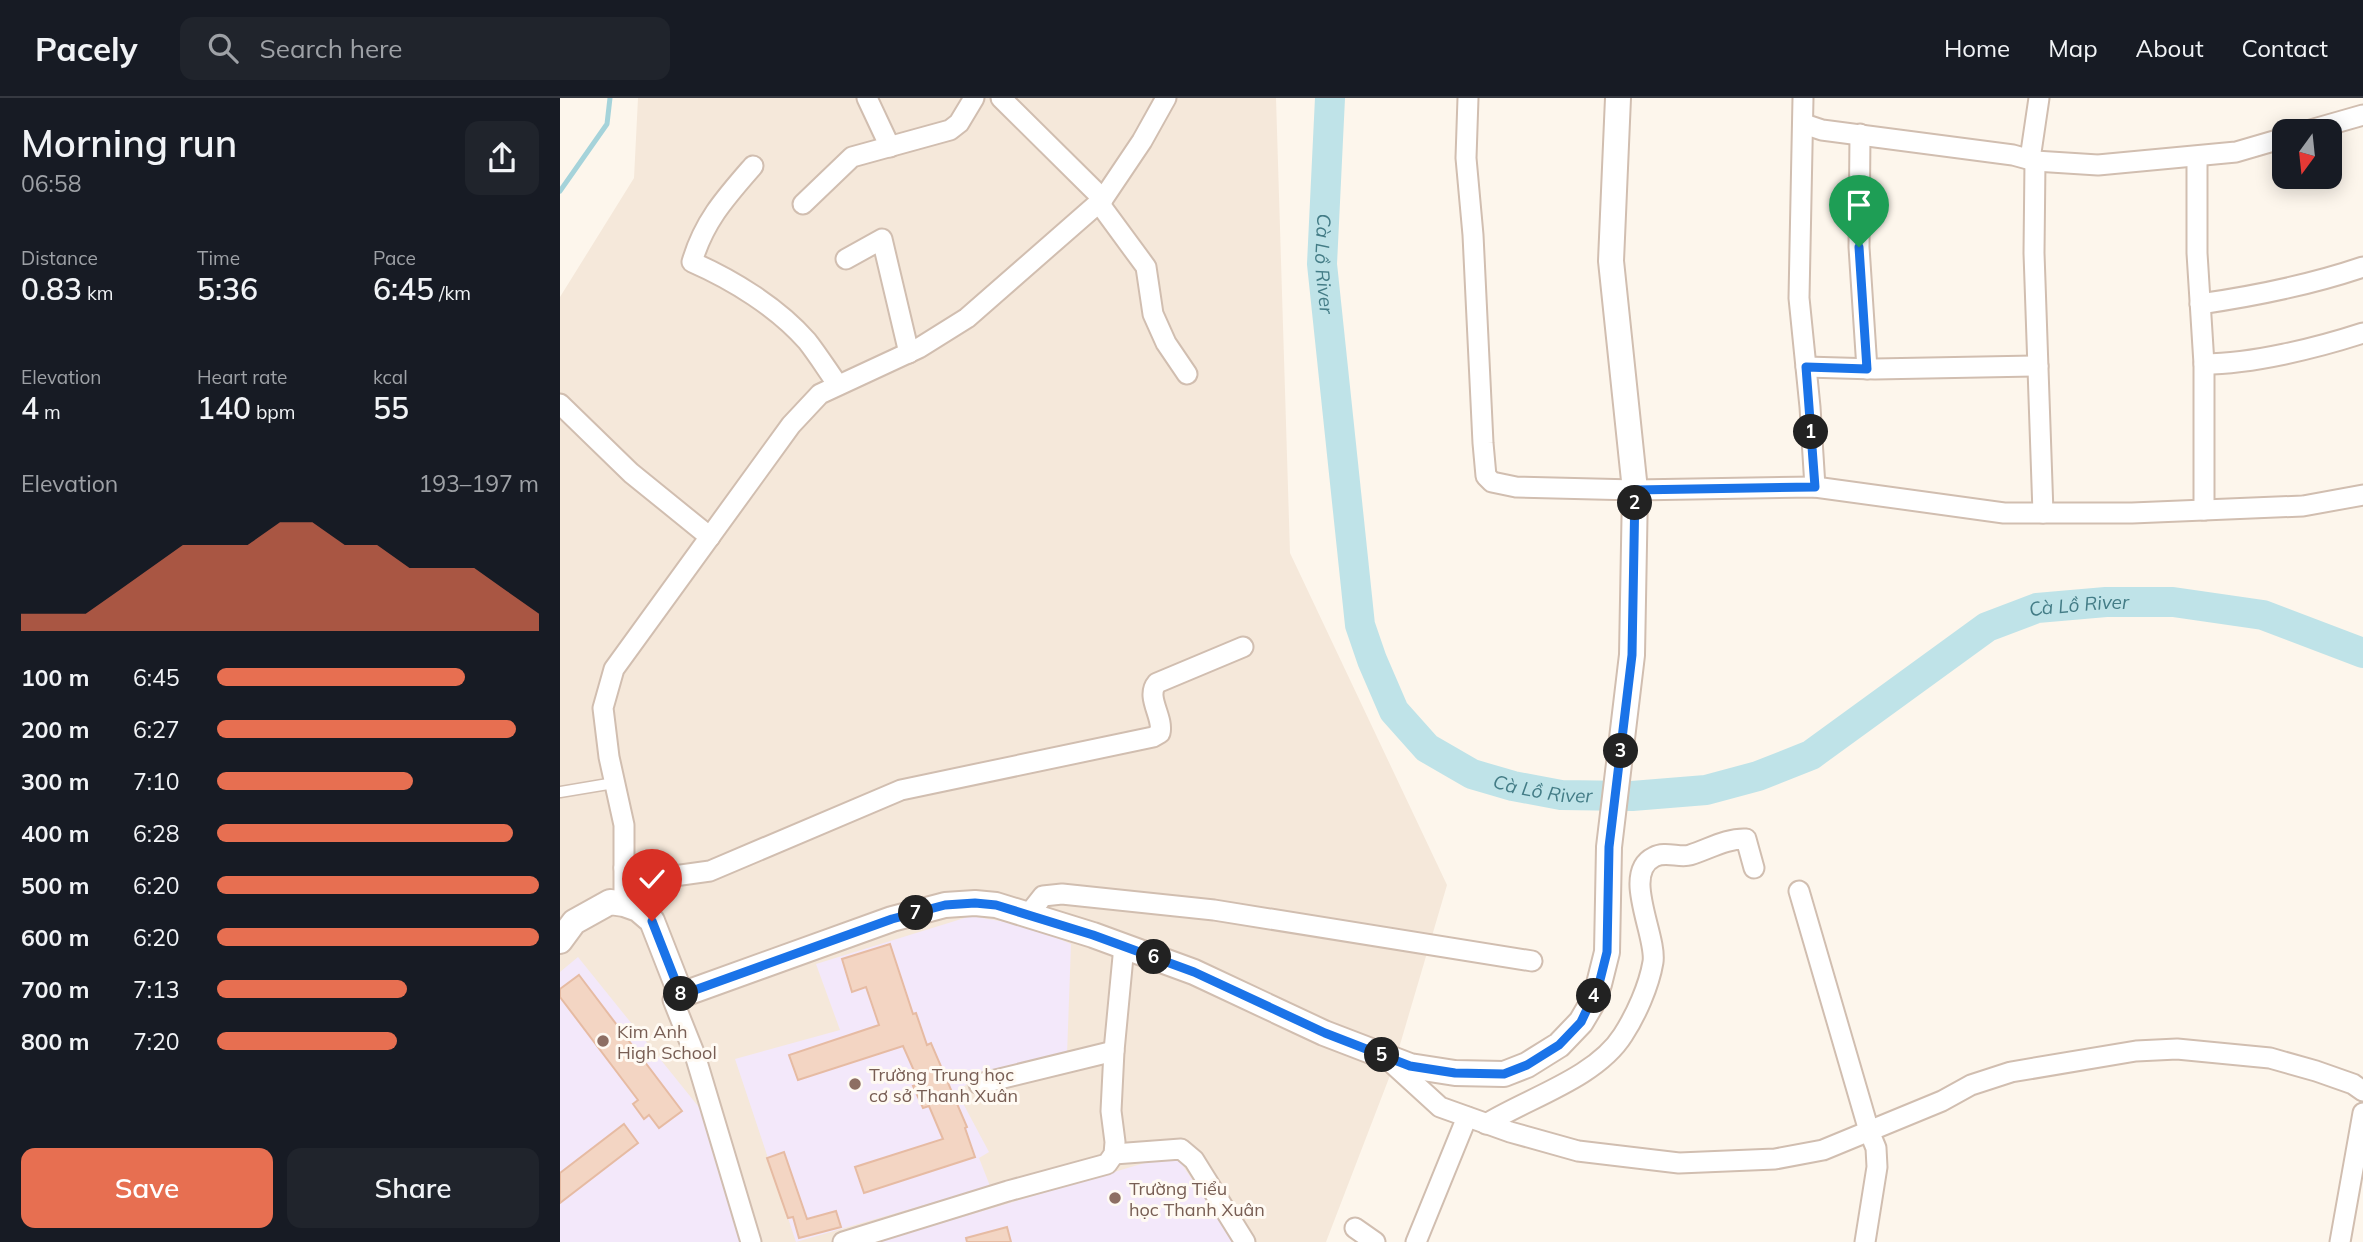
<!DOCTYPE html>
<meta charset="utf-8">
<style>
:root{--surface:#171b24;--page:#20242c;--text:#f1f3f6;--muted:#9ea1a6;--line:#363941;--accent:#e76f51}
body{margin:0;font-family:Mulish,sans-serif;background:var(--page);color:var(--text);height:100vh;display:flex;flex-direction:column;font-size:26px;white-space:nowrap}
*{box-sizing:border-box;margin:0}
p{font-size:23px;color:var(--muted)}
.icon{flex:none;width:38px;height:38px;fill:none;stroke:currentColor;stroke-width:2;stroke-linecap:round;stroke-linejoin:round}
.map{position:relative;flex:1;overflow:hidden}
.sheet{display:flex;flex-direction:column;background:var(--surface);width:560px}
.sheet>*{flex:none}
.needle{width:46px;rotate:195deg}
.buttons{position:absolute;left:1712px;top:21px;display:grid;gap:14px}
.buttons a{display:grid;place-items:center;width:70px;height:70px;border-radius:14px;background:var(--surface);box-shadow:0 4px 18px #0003;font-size:35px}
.pin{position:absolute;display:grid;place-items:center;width:60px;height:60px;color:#fff;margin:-72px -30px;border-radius:50% 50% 50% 0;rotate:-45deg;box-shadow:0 0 7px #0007}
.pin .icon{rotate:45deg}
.km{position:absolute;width:35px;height:35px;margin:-18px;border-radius:50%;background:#222;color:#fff;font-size:19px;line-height:35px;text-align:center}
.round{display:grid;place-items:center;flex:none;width:74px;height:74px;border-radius:14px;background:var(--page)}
.head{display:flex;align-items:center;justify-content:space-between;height:119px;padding:0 21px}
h1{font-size:38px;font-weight:600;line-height:52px}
.figures{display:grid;grid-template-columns:repeat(3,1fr);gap:10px;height:119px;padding:7px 21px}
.figures div{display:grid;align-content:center}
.figures b{font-size:30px;font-weight:600}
.figures small{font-size:19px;font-weight:400}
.figures p{font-size:19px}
.chart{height:196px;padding:14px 21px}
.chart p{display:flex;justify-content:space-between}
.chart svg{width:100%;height:126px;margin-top:7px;fill:var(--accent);opacity:.7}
.primary-button{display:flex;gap:14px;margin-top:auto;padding:14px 21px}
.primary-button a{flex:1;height:80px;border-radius:14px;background:var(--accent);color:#fff;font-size:28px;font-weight:600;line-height:80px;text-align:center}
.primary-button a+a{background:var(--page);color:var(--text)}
ul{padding:0 21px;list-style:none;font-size:23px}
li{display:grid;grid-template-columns:112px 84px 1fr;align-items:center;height:52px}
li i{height:18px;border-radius:9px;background:var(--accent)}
header{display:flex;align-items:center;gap:42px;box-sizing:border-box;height:98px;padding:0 35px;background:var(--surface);border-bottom:2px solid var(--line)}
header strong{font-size:33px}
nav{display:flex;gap:38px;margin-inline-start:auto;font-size:24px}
.search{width:490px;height:63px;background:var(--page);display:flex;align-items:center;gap:18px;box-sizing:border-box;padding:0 24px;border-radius:14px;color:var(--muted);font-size:26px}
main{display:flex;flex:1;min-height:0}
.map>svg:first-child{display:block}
</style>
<header>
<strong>Pacely</strong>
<div class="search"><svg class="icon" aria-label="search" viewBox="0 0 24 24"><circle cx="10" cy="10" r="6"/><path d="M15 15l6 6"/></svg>Search here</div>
<nav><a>Home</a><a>Map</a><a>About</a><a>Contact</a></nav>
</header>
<main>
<section class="sheet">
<div class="head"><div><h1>Morning run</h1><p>06:58</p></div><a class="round"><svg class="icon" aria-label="share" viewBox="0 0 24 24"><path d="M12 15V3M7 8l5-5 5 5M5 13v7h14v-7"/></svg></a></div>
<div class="figures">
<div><p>Distance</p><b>0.83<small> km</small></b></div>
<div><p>Time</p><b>5:36</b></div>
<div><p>Pace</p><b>6:45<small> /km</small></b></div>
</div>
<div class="figures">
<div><p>Elevation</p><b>4<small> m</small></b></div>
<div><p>Heart rate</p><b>140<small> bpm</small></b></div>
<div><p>kcal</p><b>55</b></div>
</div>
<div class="chart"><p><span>Elevation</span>193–197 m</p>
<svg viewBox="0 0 160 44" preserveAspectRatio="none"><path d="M0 44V38L10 38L20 38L30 30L40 22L50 14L60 14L70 14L80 6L90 6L100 14L110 14L120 22L130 22L140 22L150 30L160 38V44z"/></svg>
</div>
<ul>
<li><b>100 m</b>6:45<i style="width:77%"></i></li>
<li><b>200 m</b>6:27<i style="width:93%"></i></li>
<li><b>300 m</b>7:10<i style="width:61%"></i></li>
<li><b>400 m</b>6:28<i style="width:92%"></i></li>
<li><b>500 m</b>6:20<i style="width:100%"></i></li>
<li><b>600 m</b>6:20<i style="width:100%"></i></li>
<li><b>700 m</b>7:13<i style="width:59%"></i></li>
<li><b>800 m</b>7:20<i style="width:56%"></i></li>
</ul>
<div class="primary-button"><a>Save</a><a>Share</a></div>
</section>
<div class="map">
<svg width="1803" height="1144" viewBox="0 0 1803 1144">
<rect width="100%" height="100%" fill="#fdf6ec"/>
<path fill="#f5e8da" d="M78 0H716L730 455 887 787 834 967 766 1144H127L0 1121V199L74 80Z"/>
<g fill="#f3e8fa">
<path d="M411 818 468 828 511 846 507 957 417 978 397 994 429 1054 419 1060 430 1088 236 1144 175 961 280 932 256 866Z"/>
<path d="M18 859 142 1013 181 1144H0V874Z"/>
<path d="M615 1056 674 1144H318Z"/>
</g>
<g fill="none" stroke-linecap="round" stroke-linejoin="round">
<path stroke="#a5d3da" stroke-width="5" d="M0 93 47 26 50 0"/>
<path stroke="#bfe3e8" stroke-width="30" id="s1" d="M770 0 762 166 800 527 812 562 834 613 867 650 912 676 953 688 1001 697 1072 698 1146 692 1198 678 1251 657 1427 529 1477 510 1546 504H1613L1703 517 1803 555"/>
</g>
<g fill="#f3d5c3" stroke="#e6bba3" stroke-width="2">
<path d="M330 846 353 916 356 915 367 947 371 945 407 1029 405 1030 415 1059 304 1095 295 1069 383 1041 369 1008 363 1010 353 988 360 986 343 948 238 982 229 957 319 927 306 889 292 894 282 861Z"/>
<path d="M19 877 122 1013 99 1030 89 1017 84 1021 73 1006 78 1002 0 899V891Z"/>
<path d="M64 1026 78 1045 0 1105V1075Z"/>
<path d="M224 1054 247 1121 276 1113 281 1129 239 1140 233 1119 228 1120 207 1060Z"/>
<path d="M447 1129 451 1144H407L406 1140Z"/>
</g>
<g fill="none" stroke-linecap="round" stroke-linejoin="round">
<defs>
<path id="service" d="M0 694 54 685"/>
<g id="minor">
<path d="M307 0 330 49"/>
<path d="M441 0 543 101"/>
<path d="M908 0 906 60 913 137 923 345 926 378 932 384 956 389 1075 392 1255 389 1444 415H1572L1743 408 1803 397"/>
<path d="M1243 0 1239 200 1250 309 1255 389"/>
<path d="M1244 26 1262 32 1453 57 1475 63 1538 67 1676 54 1724 40"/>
<path d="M1747 33 1803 17"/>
<path d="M1300 36 1299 149 1307 271"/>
<path d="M1637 59V155L1644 266V412"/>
<path d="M1470 61 1479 0"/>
<path d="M1475 63 1474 155 1483 415"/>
<path d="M193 68C166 99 144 123 132 164 173 182 217 209 247 243 258 257 268 273 278 287"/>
<path d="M539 105 586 169 593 216 606 245 627 276"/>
<path d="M243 106 292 59 390 32 399 25 414 0"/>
<path d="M286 161 322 141 349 255"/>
<path d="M1640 206C1695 198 1750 187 1803 169"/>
<path d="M1644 266C1692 266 1757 250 1803 235"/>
<path d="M1246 269 1315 271 1478 268"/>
<path d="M0 306 71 375 150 439"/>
<path d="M64 770 96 777 114 778 150 773 341 692 593 639 600 635C604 619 585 599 597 585L683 549"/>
<path d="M1239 793 1309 1033 1316 1050 1317 1069 1305 1144"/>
<path d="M64 806V727L49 659 43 610 54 571 231 327 260 296 359 250 407 220 543 101 582 43 606 0"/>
<path d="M468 817 483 798 502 796 654 812 972 863"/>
<path d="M121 897 113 902 135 957 191 1144"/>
<path d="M831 962 834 967 880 1009 950 1034 1018 1053 1119 1065 1215 1061 1263 1052 1382 1003 1411 987 1451 974 1576 953 1617 951 1710 960 1756 973 1793 986 1803 993"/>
<path d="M419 986 554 953"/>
<path d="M926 1026C968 1000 1036 980 1063 937 1076 917 1089 888 1093 864 1097 837 1061 775 1094 759 1105 753 1120 760 1130 757 1149 751 1167 740 1186 741L1194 770"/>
<path d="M554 1056 621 1051 634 1062 685 1144"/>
<path d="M795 1130 815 1144"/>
<path d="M283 1144 448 1093 547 1066 554 1056 555 1044 551 1013 554 953 564 848"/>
<path d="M856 1144 907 1019"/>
<path d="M1780 1144 1803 1015"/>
</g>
<path id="tertiary" d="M0 843 14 824 50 804 64 806 78 811 92 823 121 897 332 821 385 807 415 805 436 807 533 837 634 874 764 935 850 968 895 975 944 976 967 967 999 947 1021 924 1031 907 1039 886 1047 854 1049 749 1072 557 1075 392 1051 163 1058 0"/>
</defs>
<use href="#service" stroke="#d1beb0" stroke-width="13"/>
<use href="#minor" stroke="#d1beb0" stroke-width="23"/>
<use href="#tertiary" stroke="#d1beb0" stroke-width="28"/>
<use href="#service" stroke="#fff" stroke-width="10"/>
<use href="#minor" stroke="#fff" stroke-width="19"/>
<use href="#tertiary" stroke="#fff" stroke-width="24"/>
</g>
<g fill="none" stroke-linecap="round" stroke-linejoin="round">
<defs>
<path id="route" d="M92 823 121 897 332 821 385 807 415 805 436 807 533 837 634 874 765 935 850 968 895 975 944 976 967 967 999 947 1021 924 1039 886 1047 854 1049 749 1072 557 1075 392 1255 389 1246 269 1307 271 1299 149"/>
</defs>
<use href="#route" stroke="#fff" stroke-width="14"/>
<use href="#route" stroke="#1a73e8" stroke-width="9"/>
</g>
<g fill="#8d6e63" stroke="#fffaf3" stroke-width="2.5">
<circle cx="43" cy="943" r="7"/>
<circle cx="295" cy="986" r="7"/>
<circle cx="555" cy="1100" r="7"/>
</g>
<g text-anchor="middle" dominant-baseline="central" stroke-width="6" stroke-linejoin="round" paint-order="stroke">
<g font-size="18" fill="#785e54" stroke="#fffaf3" text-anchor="start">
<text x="57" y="933">Kim Anh<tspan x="57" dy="21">High School</tspan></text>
<text x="309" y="976">Trường Trung học<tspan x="309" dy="21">cơ sở Thanh Xuân</tspan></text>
<text x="569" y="1090">Trường Tiểu<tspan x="569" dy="21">học Thanh Xuân</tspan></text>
</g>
<g font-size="19" font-style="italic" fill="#437c86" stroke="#fffaf3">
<text stroke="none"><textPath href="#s1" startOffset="166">Cà Lồ River</textPath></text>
<text stroke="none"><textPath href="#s1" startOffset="1384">Cà Lồ River</textPath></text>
<text stroke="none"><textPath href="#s1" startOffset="796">Cà Lồ River</textPath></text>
</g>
</g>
</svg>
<div class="buttons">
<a><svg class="needle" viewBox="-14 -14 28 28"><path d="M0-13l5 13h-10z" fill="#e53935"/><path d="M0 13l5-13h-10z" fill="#9ea1a6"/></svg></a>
</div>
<div class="pin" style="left:1299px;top:149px;background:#1e9e55"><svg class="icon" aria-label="arrive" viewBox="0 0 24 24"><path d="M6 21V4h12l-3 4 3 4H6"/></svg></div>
<div class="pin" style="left:92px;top:823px;background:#d93025"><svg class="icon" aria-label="check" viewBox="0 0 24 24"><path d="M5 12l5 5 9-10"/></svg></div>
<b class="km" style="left:1251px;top:334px">1</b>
<b class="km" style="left:1075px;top:405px">2</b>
<b class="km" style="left:1061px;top:653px">3</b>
<b class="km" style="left:1034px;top:898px">4</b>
<b class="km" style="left:822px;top:957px">5</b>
<b class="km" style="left:594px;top:859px">6</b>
<b class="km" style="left:356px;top:815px">7</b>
<b class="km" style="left:121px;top:896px">8</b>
</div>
</main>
